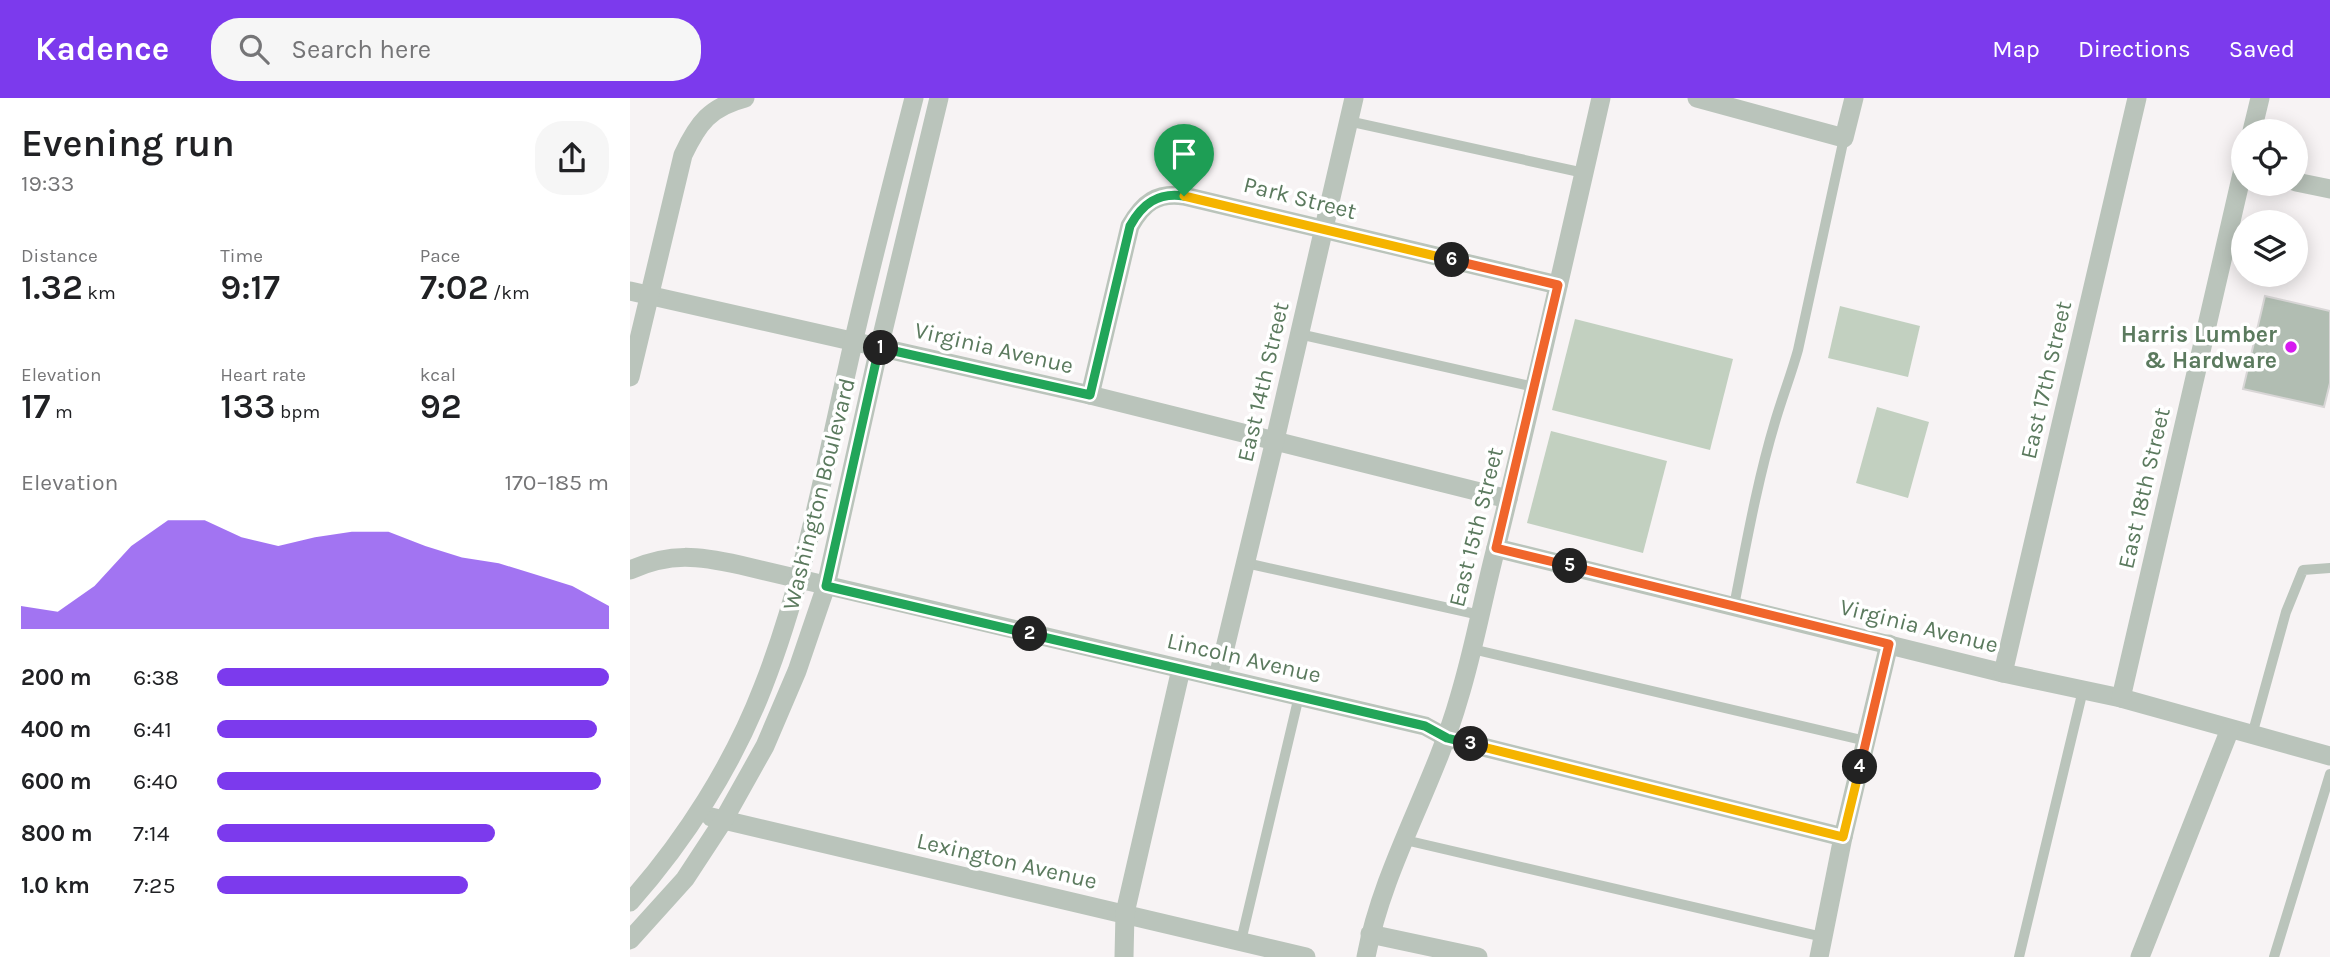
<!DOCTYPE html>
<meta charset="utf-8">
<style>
:root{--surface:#fff;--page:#f6f6f6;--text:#202124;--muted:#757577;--accent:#7c3aed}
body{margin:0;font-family:Karla,sans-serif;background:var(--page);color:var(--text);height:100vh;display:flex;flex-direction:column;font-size:26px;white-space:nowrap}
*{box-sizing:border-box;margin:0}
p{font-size:23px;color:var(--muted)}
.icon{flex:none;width:38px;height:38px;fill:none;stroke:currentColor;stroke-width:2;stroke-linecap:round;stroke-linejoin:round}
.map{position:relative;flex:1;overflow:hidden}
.panel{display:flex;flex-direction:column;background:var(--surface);width:630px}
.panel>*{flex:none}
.tools{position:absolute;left:1601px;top:21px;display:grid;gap:14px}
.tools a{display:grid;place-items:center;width:77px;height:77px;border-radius:50%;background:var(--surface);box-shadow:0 4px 18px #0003;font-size:35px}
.pin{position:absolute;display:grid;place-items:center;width:60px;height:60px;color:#fff;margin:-72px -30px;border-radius:50% 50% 50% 0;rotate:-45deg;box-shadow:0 0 7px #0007}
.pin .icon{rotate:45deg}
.km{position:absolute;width:35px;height:35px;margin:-18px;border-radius:50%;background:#222;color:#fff;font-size:19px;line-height:35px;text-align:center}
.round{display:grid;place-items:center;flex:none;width:74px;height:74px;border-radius:28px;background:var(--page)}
.overview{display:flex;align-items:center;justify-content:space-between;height:119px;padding:0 21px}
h1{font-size:38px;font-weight:600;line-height:52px}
.stats{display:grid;grid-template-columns:repeat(3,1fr);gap:10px;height:119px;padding:7px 21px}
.stats div{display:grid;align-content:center}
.stats b{font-size:35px;font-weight:600}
.stats small{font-size:19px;font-weight:400}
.stats p{font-size:19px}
.chart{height:196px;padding:14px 21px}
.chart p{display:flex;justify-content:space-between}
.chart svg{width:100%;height:126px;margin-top:7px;fill:var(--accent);opacity:.7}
ul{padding:0 21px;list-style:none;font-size:23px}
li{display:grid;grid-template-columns:112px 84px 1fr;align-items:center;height:52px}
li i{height:18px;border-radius:9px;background:var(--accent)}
header{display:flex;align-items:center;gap:42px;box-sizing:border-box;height:98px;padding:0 35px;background:var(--accent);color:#fff}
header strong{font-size:33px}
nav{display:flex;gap:38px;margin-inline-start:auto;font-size:24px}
.search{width:490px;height:63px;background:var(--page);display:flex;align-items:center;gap:18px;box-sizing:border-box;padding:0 24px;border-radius:28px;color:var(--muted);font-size:26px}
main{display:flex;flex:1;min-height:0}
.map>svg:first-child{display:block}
</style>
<header>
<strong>Kadence</strong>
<div class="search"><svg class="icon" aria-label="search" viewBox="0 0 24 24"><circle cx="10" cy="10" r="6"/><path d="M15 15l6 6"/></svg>Search here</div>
<nav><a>Map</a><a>Directions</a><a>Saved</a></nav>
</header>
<main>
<section class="panel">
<div class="overview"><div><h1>Evening run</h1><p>19:33</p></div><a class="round"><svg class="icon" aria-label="share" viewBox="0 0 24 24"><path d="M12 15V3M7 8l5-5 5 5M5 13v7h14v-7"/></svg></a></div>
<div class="stats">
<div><p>Distance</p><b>1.32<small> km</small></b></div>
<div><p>Time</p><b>9:17</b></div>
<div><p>Pace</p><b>7:02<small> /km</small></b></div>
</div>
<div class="stats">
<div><p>Elevation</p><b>17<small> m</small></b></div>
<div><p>Heart rate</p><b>133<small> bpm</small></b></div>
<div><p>kcal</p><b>92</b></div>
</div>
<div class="chart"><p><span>Elevation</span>170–185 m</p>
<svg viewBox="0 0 160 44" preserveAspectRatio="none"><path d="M0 44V36L10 38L20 29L30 15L40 6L50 6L60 12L70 15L80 12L90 10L100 10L110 15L120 19L130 21L140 25L150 29L160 36V44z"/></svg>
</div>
<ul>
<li><b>200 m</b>6:38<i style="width:100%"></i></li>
<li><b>400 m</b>6:41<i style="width:97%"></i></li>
<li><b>600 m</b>6:40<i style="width:98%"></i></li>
<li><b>800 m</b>7:14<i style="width:71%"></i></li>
<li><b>1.0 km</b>7:25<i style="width:64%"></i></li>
</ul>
</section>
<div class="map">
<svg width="1700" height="859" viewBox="0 0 1700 859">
<rect width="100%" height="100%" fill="#f7f3f4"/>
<g fill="#c2d0c0">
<path d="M1210 208 1290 228 1278 279 1198 260Z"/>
<path d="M945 221 1103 261 1080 352 922 312Z"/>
<path d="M1247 309 1299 324 1278 400 1226 385Z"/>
<path d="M921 333 1037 363 1013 455 897 425Z"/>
</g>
<path fill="#b1bdb2" stroke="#d8d6d6" stroke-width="2" d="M1635 198 1700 213V285L1694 309 1613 291Z"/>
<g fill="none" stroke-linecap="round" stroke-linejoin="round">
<g stroke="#bac4bb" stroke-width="10">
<path d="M718 23 954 75"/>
<path d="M669 236 904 289"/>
<path d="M616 465 850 517"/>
<path d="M1104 508C1116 447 1127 384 1145 324 1152 300 1161 277 1168 252L1214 40"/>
<path d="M842 551 1236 643"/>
<path d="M1622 637 1656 514 1673 472 1700 470"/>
<path d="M775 742 1193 839"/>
<path d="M611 843 669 598"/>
<path d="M1389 859 1453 592"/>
<path d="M1644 859 1700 676"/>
</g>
<g stroke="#bac4bb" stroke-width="19">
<path d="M1067 0 1214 40 1224 0"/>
<path d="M1622 33 1630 0"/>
<path d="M1666 84 1700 91"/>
<path d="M0 193 460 297 878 401"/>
<path d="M0 279 53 57C68 25 80 9 115 0"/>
<path d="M460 297 500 128C513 105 527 94 554 98L928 187"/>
<path d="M866 450 1373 575 1491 600 1700 658"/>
<path d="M0 472C41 454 68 458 110 467L795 628 817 640 1213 739"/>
<path d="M1373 575 1507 0"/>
<path d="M588 579 645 342 724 0"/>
<path d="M1491 600 1614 67"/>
<path d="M81 719 676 859"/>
<path d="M0 804C55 742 103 667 133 589 173 487 193 378 217 272 237 181 261 90 284 0"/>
<path d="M740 836 848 859"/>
<path d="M0 842 55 781 93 723 135 648 167 573 196 488 249 250 309 0"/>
<path d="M494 859 495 815 551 571"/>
<path d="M736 859C753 769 804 688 829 600 844 551 853 500 866 450 903 301 937 150 971 0"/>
<path d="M1189 859 1213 739 1259 546"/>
<path d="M1510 859 1600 631"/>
</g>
</g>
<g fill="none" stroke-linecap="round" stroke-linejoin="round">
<defs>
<path id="split-1" d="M251 250 460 297 500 128C512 106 528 94 554 98"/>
<path id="split-2" d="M251 250H249L196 488 400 536"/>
<path id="split-3" d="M400 536 795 628 817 640 841 646"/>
<path id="split-4" d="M841 646 1213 739 1230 669"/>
<path id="split-5" d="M940 468 1259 546 1230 669"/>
<path id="split-6" d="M822 162 928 187 866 450 940 468"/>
<path id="split-7" d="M554 98 822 162"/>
</defs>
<use href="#split-1" stroke="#fff" stroke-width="14"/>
<use href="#split-2" stroke="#fff" stroke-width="14"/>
<use href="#split-3" stroke="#fff" stroke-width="14"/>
<use href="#split-4" stroke="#fff" stroke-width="14"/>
<use href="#split-5" stroke="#fff" stroke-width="14"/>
<use href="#split-6" stroke="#fff" stroke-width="14"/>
<use href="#split-7" stroke="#fff" stroke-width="14"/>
<use href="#split-1" stroke="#22a559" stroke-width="9"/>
<use href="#split-2" stroke="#22a559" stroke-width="9"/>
<use href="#split-3" stroke="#22a559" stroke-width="9"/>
<use href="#split-4" stroke="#f5b400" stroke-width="9"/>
<use href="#split-5" stroke="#f0652b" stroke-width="9"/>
<use href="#split-6" stroke="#f0652b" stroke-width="9"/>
<use href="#split-7" stroke="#f5b400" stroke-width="9"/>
</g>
<circle fill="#d61af0" stroke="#fff" stroke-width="2.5" cx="1661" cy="249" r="7"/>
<g text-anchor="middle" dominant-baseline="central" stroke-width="7" stroke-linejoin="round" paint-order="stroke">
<g font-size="23" fill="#5b7a5e" stroke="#fff">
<text transform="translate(670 100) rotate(14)">Park Street</text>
<text transform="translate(364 250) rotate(13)">Virginia Avenue</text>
<text transform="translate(1416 282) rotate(-77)">East 17th Street</text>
<text transform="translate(633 284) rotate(-77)">East 14th Street</text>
<text transform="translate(1514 390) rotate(-77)">East 18th Street</text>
<text transform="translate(189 396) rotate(-76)">Washington Boulevard</text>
<text transform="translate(846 429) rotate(-76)">East 15th Street</text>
<text transform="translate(1289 528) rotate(14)">Virginia Avenue</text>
<text transform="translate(614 560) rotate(13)">Lincoln Avenue</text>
<text transform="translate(377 763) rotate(13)">Lexington Avenue</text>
</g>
<g font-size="23" font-weight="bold" fill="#5b7a5e" stroke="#fff" text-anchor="end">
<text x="1647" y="236">Harris Lumber<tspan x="1647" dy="26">&amp; Hardware</tspan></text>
</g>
</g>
</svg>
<div class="tools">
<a><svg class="icon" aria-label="locate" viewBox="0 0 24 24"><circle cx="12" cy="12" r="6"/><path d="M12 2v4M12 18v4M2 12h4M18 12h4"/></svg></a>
<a><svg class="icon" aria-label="layers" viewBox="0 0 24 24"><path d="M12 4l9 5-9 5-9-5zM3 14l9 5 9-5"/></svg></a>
</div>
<div class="pin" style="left:554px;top:98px;background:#1e9e55"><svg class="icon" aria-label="arrive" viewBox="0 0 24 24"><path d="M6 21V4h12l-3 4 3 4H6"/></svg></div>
<b class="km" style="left:251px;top:250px">1</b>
<b class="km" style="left:400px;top:536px">2</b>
<b class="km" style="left:841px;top:646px">3</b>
<b class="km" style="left:1230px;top:669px">4</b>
<b class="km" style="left:940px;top:468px">5</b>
<b class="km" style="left:822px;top:162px">6</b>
</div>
</main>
